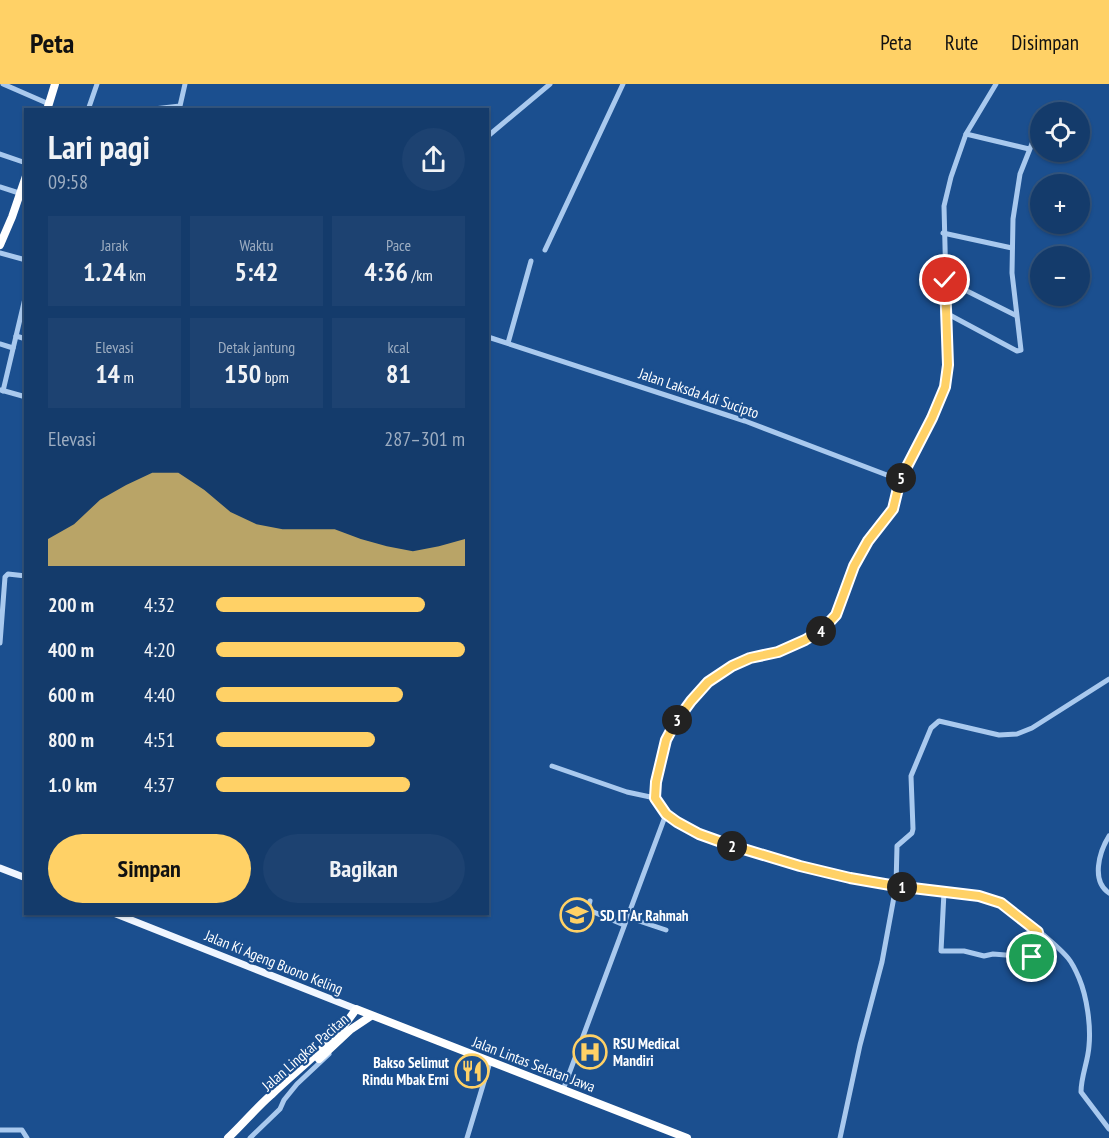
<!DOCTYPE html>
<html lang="id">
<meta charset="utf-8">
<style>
:root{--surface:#143b6b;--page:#1d4271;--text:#f1f3f6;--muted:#9dadc1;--line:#33557e;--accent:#ffd166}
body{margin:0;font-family:"PT Sans Narrow",sans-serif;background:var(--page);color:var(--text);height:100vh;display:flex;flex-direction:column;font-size:22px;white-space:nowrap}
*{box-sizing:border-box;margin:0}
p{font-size:20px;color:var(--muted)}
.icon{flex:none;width:33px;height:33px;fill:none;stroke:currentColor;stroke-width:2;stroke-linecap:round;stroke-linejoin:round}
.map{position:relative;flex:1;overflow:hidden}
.sheet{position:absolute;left:24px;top:24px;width:465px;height:807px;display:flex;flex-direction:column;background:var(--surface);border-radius:0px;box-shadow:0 2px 4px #0004,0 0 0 2px var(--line)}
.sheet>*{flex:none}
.tools{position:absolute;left:1030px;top:18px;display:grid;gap:12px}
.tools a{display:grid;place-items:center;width:60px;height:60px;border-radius:50%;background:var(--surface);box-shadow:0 2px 4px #0004,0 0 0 2px var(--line);font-size:30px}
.pin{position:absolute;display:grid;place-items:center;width:51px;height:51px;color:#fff;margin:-26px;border:3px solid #fff;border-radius:50%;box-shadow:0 2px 6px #0007}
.km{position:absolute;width:30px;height:30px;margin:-15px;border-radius:50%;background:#222;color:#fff;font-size:16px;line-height:30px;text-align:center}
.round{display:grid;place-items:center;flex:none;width:63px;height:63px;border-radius:32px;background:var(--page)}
.headline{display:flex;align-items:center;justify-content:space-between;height:102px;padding:0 24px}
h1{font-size:33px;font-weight:800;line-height:45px}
.stats{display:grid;grid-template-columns:repeat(3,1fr);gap:9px;height:102px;padding:6px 24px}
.stats div{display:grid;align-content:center;border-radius:0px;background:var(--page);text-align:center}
.stats b{font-size:26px;font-weight:800}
.stats small{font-size:16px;font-weight:400}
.stats p{font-size:16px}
.chart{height:168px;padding:12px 24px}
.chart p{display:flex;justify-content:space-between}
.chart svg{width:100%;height:108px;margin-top:6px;fill:var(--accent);opacity:.7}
.primary-button{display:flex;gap:12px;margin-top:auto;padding:12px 24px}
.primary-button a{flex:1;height:69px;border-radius:36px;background:var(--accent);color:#111;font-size:24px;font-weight:800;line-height:69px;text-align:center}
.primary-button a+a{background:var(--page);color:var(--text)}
ul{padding:0 24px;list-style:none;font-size:20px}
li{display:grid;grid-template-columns:96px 72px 1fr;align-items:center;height:45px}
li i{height:15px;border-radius:8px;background:var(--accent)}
header{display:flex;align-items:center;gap:36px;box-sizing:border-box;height:84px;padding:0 30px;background:var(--accent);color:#111}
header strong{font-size:28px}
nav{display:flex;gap:33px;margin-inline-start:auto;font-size:21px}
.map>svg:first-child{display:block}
</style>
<header>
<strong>Peta</strong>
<nav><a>Peta</a><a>Rute</a><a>Disimpan</a></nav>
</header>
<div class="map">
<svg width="1109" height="1054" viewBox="0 0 1109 1054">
<rect width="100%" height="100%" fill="#1b4f8f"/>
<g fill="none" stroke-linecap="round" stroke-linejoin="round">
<g stroke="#a9c9ee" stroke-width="5">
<path d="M3 0 49 20"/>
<path d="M996 0 966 50 951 93 944 122 948 281C942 324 919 354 901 392 897 402 898 415 893 425 890 430 885 434 882 438 872 452 861 467 854 482 845 501 843 525 829 540 816 553 795 562 778 568 769 571 759 571 750 574 710 586 673 627 663 668 660 681 653 699 655 713 664 759 856 796 899 803 928 807 976 807 1001 819 1015 826 1058 862 1068 874 1073 880 1076 887 1079 894 1087 913 1091 942 1089 962 1088 978 1081 992 1081 1008L1109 1045"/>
<path d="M88 26 97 0"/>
<path d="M145 26 180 22 185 0"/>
<path d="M966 50 1029 65"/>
<path d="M488 52 550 0"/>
<path d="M0 70 26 79"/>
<path d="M0 103 19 109"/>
<path d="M943 149 1012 164"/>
<path d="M545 166 623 0"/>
<path d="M0 169 26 176"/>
<path d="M945 196 1015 231"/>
<path d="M946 229 1017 267 1021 266 1012 189 1013 135 1020 90 1041 37"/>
<path d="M16 252 26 255"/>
<path d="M488 253 745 337 900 396"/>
<path d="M508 259 531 177"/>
<path d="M0 260 13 264"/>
<path d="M1 306 26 313"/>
<path d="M3 307 26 210"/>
<path d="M0 559 5 493 8 490 26 492"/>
<path d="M552 682 627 708 655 714"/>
<path d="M1109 752C1099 768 1091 797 1109 809"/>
<path d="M944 808 941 867H964L984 872 993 870 1032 873 1036 871 1038 848"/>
<path d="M590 817 588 824 589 826 624 841"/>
<path d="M627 833 666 846"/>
<path d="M563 1006 666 730"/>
<path d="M0 1046H22L27 1054"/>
<path d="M250 1054 280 1025 284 1016 297 1000 329 970"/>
<path d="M467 1054 490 978"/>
<path d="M840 1054 860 961 882 878 896 802 897 762 912 749 913 745 911 692 931 644 939 637 999 651 1017 650 1032 644 1109 595"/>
</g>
<g stroke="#f0f6ff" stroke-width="7">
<path d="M0 784 26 794"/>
<path d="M116 830 356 925"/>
</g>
<g stroke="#fff" stroke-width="8">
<path d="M47 26 55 0"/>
<path d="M0 161 12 133 26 92"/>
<path d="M319 975 350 946 371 932"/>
<path d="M228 1054C243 1040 256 1024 271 1011 300 983 334 959 356 925L687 1054"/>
</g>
</g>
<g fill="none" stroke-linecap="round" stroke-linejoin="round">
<defs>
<path id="route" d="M945 196 948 281 945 303 932 334 900 396 893 425 868 457 854 482 836 531 823 545 805 556 778 568 750 574 732 582 708 598 691 617 675 639 666 656 656 698 655 714 666 730 677 738 699 750 727 760 800 782 850 794 896 802 979 812 1001 819 1038 848 1036 871 1032 873"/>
</defs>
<use href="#route" stroke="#fff" stroke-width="12"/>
<use href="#route" stroke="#ffd166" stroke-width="8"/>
</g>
<defs>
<symbol id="school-ring" viewBox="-11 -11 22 22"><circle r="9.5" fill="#1b4f8f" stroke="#ffd166" stroke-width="1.5"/><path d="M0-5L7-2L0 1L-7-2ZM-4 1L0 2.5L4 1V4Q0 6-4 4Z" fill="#ffd166"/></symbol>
<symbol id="hospital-ring" viewBox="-11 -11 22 22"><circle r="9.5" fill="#1b4f8f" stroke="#ffd166" stroke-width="1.5"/><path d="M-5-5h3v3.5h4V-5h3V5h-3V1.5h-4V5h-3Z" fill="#ffd166"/></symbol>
<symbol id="restaurant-ring" viewBox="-11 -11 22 22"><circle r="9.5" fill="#1b4f8f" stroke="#ffd166" stroke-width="1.5"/><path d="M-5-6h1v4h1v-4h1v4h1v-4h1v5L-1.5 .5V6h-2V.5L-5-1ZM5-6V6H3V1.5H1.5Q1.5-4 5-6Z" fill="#ffd166"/></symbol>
</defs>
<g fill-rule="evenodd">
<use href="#school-ring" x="558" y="812" width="38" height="38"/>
<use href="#hospital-ring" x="571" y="949" width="38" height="38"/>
<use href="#restaurant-ring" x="453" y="968" width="38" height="38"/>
</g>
<g text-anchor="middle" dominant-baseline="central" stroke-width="4.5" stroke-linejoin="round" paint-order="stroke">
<g font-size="15" fill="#fff" stroke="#1b4f8f">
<text transform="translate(699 309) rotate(19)">Jalan Laksda Adi Sucipto</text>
<text transform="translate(274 878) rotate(22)">Jalan Ki Ageng Buono Keling</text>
<text transform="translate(305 968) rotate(-41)">Jalan Lingkar Pacitan</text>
<text transform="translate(534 980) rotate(21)">Jalan Lintas Selatan Jawa</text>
</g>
<g font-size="15" font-weight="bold" fill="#fff" stroke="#1b4f8f" text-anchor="start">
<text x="600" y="831">SD IT Ar Rahmah</text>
<text x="613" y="959">RSU Medical<tspan x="613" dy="17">Mandiri</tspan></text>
<text x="449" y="978" text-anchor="end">Bakso Selimut<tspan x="449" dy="17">Rindu Mbak Erni</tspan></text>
</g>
</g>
</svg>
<div class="tools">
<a><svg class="icon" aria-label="locate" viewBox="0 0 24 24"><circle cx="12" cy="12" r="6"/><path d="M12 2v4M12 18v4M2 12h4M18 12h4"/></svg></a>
<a>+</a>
<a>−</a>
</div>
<div class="pin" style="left:1032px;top:873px;background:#1e9e55"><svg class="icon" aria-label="arrive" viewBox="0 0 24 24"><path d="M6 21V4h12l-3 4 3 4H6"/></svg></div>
<div class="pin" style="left:945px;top:196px;background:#d93025"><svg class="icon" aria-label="check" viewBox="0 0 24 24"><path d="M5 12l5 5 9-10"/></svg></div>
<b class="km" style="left:902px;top:803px">1</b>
<b class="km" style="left:732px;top:762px">2</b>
<b class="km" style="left:677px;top:636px">3</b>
<b class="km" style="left:821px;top:547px">4</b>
<b class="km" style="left:901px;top:394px">5</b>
<section class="sheet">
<div class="headline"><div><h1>Lari pagi</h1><p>09:58</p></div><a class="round"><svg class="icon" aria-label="share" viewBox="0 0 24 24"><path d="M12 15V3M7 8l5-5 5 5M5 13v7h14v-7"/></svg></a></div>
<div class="stats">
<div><p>Jarak</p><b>1.24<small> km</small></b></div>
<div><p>Waktu</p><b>5:42</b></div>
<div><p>Pace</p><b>4:36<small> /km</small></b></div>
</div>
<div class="stats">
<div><p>Elevasi</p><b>14<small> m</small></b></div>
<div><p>Detak jantung</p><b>150<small> bpm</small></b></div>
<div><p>kcal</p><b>81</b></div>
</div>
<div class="chart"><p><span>Elevasi</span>287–301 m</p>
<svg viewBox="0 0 160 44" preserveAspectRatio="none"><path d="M0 44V33L10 27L20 17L30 11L40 6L50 6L60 13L70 22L80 27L90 29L100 29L110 29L120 33L130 36L140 38L150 36L160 33V44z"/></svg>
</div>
<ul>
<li><b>200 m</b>4:32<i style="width:84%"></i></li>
<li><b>400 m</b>4:20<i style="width:100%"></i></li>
<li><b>600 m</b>4:40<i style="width:75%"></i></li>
<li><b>800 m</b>4:51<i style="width:64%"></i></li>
<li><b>1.0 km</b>4:37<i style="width:78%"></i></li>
</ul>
<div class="primary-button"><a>Simpan</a><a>Bagikan</a></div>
</section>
</div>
